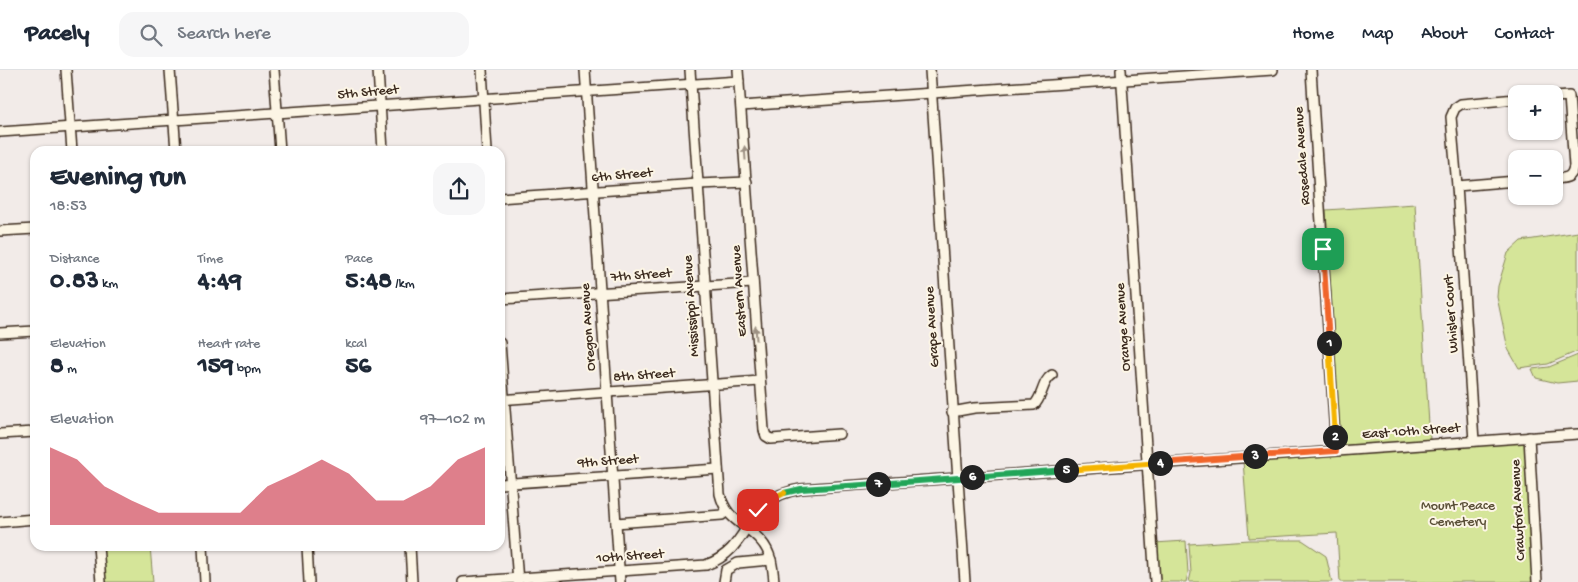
<!DOCTYPE html>
<meta charset="utf-8">
<style>
:root{--surface:#fff;--page:#f6f6f7;--text:#1f2937;--muted:#747a83;--line:#e0e1e3;--accent:#d1495b}
body{margin:0;font-family:"Gochi Hand",sans-serif;background:var(--page);color:var(--text);height:100vh;display:flex;flex-direction:column;font-size:19px;white-space:nowrap}
*{box-sizing:border-box;margin:0}
p{font-size:16px;color:var(--muted)}
.icon{flex:none;width:28px;height:28px;fill:none;stroke:currentColor;stroke-width:2;stroke-linecap:round;stroke-linejoin:round}
.map{position:relative;flex:1;overflow:hidden}
.side{position:absolute;left:30px;top:76px;width:475px;height:405px;display:flex;flex-direction:column;background:var(--surface);border-radius:15px;box-shadow:0 1px 4px #0004}
.side>*{flex:none}
.buttons{position:absolute;left:1508px;top:15px;display:grid;gap:10px}
.buttons a{display:grid;place-items:center;width:55px;height:55px;border-radius:10px;background:var(--surface);box-shadow:0 1px 4px #0004;font-size:25px}
.pin{position:absolute;display:grid;place-items:center;width:42px;height:42px;color:#fff;margin:-21px;border-radius:10px;box-shadow:0 2px 8px #0006}
.km{position:absolute;width:25px;height:25px;margin:-12px;border-radius:50%;background:#222;color:#fff;font-size:14px;line-height:25px;text-align:center}
.round{display:grid;place-items:center;flex:none;width:52px;height:52px;border-radius:15px;background:var(--page)}
.summary{display:flex;align-items:center;justify-content:space-between;height:85px;padding:0 20px}
h1{font-size:28px;font-weight:700;line-height:38px}
.figures{display:grid;grid-template-columns:repeat(3,1fr);gap:8px;height:85px;padding:5px 20px}
.figures div{display:grid;align-content:center}
.figures b{font-size:25px;font-weight:700}
.figures small{font-size:14px;font-weight:400}
.figures p{font-size:14px}
.chart{height:140px;padding:10px 20px}
.chart p{display:flex;justify-content:space-between}
.chart svg{width:100%;height:90px;margin-top:5px;fill:var(--accent);opacity:.7}
header{display:flex;align-items:center;gap:30px;box-sizing:border-box;height:70px;padding:0 25px;background:var(--surface);border-bottom:1px solid var(--line)}
header strong{font-size:24px}
nav{display:flex;gap:28px;margin-inline-start:auto;font-size:18px}
.search{width:350px;height:45px;background:var(--page);display:flex;align-items:center;gap:12px;box-sizing:border-box;padding:0 18px;border-radius:15px;color:var(--muted);font-size:19px}
.map>svg:first-child{display:block}
</style>
<header>
<strong>Pacely</strong>
<div class="search"><svg class="icon" aria-label="search" viewBox="0 0 24 24"><circle cx="10" cy="10" r="6"/><path d="M15 15l6 6"/></svg>Search here</div>
<nav><a>Home</a><a>Map</a><a>About</a><a>Contact</a></nav>
</header>
<div class="map">
<svg width="1578" height="512" viewBox="0 0 1578 512">
<rect width="100%" height="100%" fill="#f2ebe8"/>
<filter id="ink" filterUnits="userSpaceOnUse"><feTurbulence type="fractalNoise" baseFrequency=".02" numOctaves="2"/><feDisplacementMap in="SourceGraphic" scale="10" xChannelSelector="R" yChannelSelector="G"/><feConvolveMatrix kernelMatrix="1 2 1 2 8 2 1 2 1" color-interpolation-filters="sRGB"/></filter>
<g filter="url(#ink)">
<g fill="#d5e599" stroke="#88885c">
<path d="M1415 134 1430 370 1340 376 1326 140Z"/>
<path d="M1578 162V281L1548 294 1519 298 1508 279 1497 227 1498 216 1508 183 1521 171Z"/>
<path d="M1578 285V311L1557 313 1536 308 1532 299 1549 297Z"/>
<path d="M1525 372 1532 512H1340L1337 463 1249 468 1243 391Z"/>
<path d="M1250 470H1302L1326 486 1332 512H1189L1191 503 1189 474Z"/>
<path d="M1186 471 1188 503 1186 512H1157L1154 473Z"/>
<path d="M101 476H150L153 512H104Z"/>
</g>
<g fill="none" stroke-linecap="round" stroke-linejoin="round">
<defs>
<g id="minor">
<path d="M66 0 72 81"/>
<path d="M170 0 176 81"/>
<path d="M274 0 280 81"/>
<path d="M378 0 383 81"/>
<path d="M482 0 487 81"/>
<path d="M585 0 620 512"/>
<path d="M690 0 720 424C727 452 745 452 761 471 771 482 773 497 774 512"/>
<path d="M738 0 764 360 766 366 771 369 839 364"/>
<path d="M930 0 965 512"/>
<path d="M1121 0 1155 512"/>
<path d="M1311 0 1336 381"/>
<path d="M1554 27 1569 26 1574 96C1572 109 1565 108 1554 109"/>
<path d="M1516 29 1461 34 1455 38 1451 47 1457 116 1516 111"/>
<path d="M741 36 1273 0"/>
<path d="M0 62 739 11"/>
<path d="M1457 116 1474 371"/>
<path d="M500 128 698 114 747 112"/>
<path d="M0 161 35 159"/>
<path d="M500 229 753 213"/>
<path d="M0 263 35 261"/>
<path d="M500 273 518 512"/>
<path d="M500 330 760 311"/>
<path d="M952 342 974 338 1034 335C1043 327 1042 311 1052 305"/>
<path d="M0 364 35 362"/>
<path d="M1529 367 1537 512"/>
<path d="M500 414 718 399"/>
<path d="M0 452 35 449"/>
<path d="M616 453 722 445 727 441"/>
<path d="M98 476 101 512"/>
<path d="M203 476 205 512"/>
<path d="M307 476 309 512"/>
<path d="M410 476 412 512"/>
<path d="M463 512 706 495C755 477 741 428 801 419L1578 364"/>
<path d="M724 512 726 500 738 493 771 490"/>
</g>
</defs>
<use href="#minor" stroke="#3b2a1e" stroke-width="12"/>
<use href="#minor" stroke="#fcf5e5" stroke-width="9"/>
</g>
<defs><path id="oneway-solid" d="M-6-.8H1V-3.2L6.5 0L1 3.2V.8H-6Z" transform="scale(1.25)"/></defs>
<g fill="#9c9082">
<use href="#oneway-solid" transform="translate(745 83) rotate(-94)"/>
<use href="#oneway-solid" transform="translate(756 263) rotate(-94)"/>
</g>
</g>
<g fill="none" stroke-linecap="round" stroke-linejoin="round" filter="url(#ink)">
<defs>
<path id="split-1" d="M1323 179 1329 273"/>
<path id="split-2" d="M1329 273 1335 367"/>
<path id="split-3" d="M1255 386 1336 381 1335 367"/>
<path id="split-4" d="M1160 393 1255 386"/>
<path id="split-5" d="M1066 400 1160 393"/>
<path id="split-6" d="M972 407 1066 400"/>
<path id="split-7" d="M878 414 972 407"/>
<path id="split-8" d="M784 423 801 419 878 414"/>
<path id="split-9" d="M758 440 769 430 784 423"/>
</defs>
<use href="#split-1" stroke="#fff" stroke-width="10"/>
<use href="#split-2" stroke="#fff" stroke-width="10"/>
<use href="#split-3" stroke="#fff" stroke-width="10"/>
<use href="#split-4" stroke="#fff" stroke-width="10"/>
<use href="#split-5" stroke="#fff" stroke-width="10"/>
<use href="#split-6" stroke="#fff" stroke-width="10"/>
<use href="#split-7" stroke="#fff" stroke-width="10"/>
<use href="#split-8" stroke="#fff" stroke-width="10"/>
<use href="#split-9" stroke="#fff" stroke-width="10"/>
<use href="#split-1" stroke="#f0652b" stroke-width="6"/>
<use href="#split-2" stroke="#f5b400" stroke-width="6"/>
<use href="#split-3" stroke="#f0652b" stroke-width="6"/>
<use href="#split-4" stroke="#f0652b" stroke-width="6"/>
<use href="#split-5" stroke="#f5b400" stroke-width="6"/>
<use href="#split-6" stroke="#22a559" stroke-width="6"/>
<use href="#split-7" stroke="#22a559" stroke-width="6"/>
<use href="#split-8" stroke="#22a559" stroke-width="6"/>
<use href="#split-9" stroke="#f5b400" stroke-width="6"/>
</g>
<g text-anchor="middle" dominant-baseline="central" stroke-width="4" stroke-linejoin="round" paint-order="stroke">
<g font-size="14" fill="#3b2a1e" stroke="#fcf5e5">
<text transform="translate(368 23) rotate(-5)">5th Street</text>
<text transform="translate(1303 86) rotate(-94)">Rosedale Avenue</text>
<text transform="translate(622 106) rotate(-5)">6th Street</text>
<text transform="translate(641 206) rotate(-4)">7th Street</text>
<text transform="translate(740 221) rotate(-94)">Eastern Avenue</text>
<text transform="translate(692 236) rotate(-94)">Mississippi Avenue</text>
<text transform="translate(1452 244) rotate(-94)">Whisler Court</text>
<text transform="translate(589 257) rotate(-94)">Oregon Avenue</text>
<text transform="translate(933 257) rotate(-94)">Grape Avenue</text>
<text transform="translate(1124 257) rotate(-94)">Orange Avenue</text>
<text transform="translate(644 306) rotate(-4)">8th Street</text>
<text transform="translate(1411 362) rotate(-4)">East 10th Street</text>
<text transform="translate(608 392) rotate(-4)">9th Street</text>
<text transform="translate(1519 440) rotate(-93)">Crawford Avenue</text>
<text transform="translate(630 487) rotate(-4)">10th Street</text>
</g>
<g font-size="14" fill="#5a4f37" stroke="#fcf5e5">
<text x="1458" y="436">Mount Peace<tspan x="1458" dy="16">Cemetery</tspan></text>
</g>
</g>
</svg>
<div class="buttons">
<a>+</a>
<a>−</a>
</div>
<div class="pin" style="left:1323px;top:179px;background:#1e9e55"><svg class="icon" aria-label="arrive" viewBox="0 0 24 24"><path d="M6 21V4h12l-3 4 3 4H6"/></svg></div>
<div class="pin" style="left:758px;top:440px;background:#d93025"><svg class="icon" aria-label="check" viewBox="0 0 24 24"><path d="M5 12l5 5 9-10"/></svg></div>
<b class="km" style="left:1329px;top:273px">1</b>
<b class="km" style="left:1335px;top:367px">2</b>
<b class="km" style="left:1255px;top:386px">3</b>
<b class="km" style="left:1160px;top:393px">4</b>
<b class="km" style="left:1066px;top:400px">5</b>
<b class="km" style="left:972px;top:407px">6</b>
<b class="km" style="left:878px;top:414px">7</b>
<section class="side">
<div class="summary"><div><h1>Evening run</h1><p>18:53</p></div><a class="round"><svg class="icon" aria-label="share" viewBox="0 0 24 24"><path d="M12 15V3M7 8l5-5 5 5M5 13v7h14v-7"/></svg></a></div>
<div class="figures">
<div><p>Distance</p><b>0.83<small> km</small></b></div>
<div><p>Time</p><b>4:49</b></div>
<div><p>Pace</p><b>5:48<small> /km</small></b></div>
</div>
<div class="figures">
<div><p>Elevation</p><b>8<small> m</small></b></div>
<div><p>Heart rate</p><b>159<small> bpm</small></b></div>
<div><p>kcal</p><b>56</b></div>
</div>
<div class="chart"><p><span>Elevation</span>97–102 m</p>
<svg viewBox="0 0 160 44" preserveAspectRatio="none"><path d="M0 44V6L10 12L20 25L30 32L40 38L50 38L60 38L70 38L80 25L90 19L100 12L110 19L120 32L130 32L140 25L150 12L160 6V44z"/></svg>
</div>
</section>
</div>
